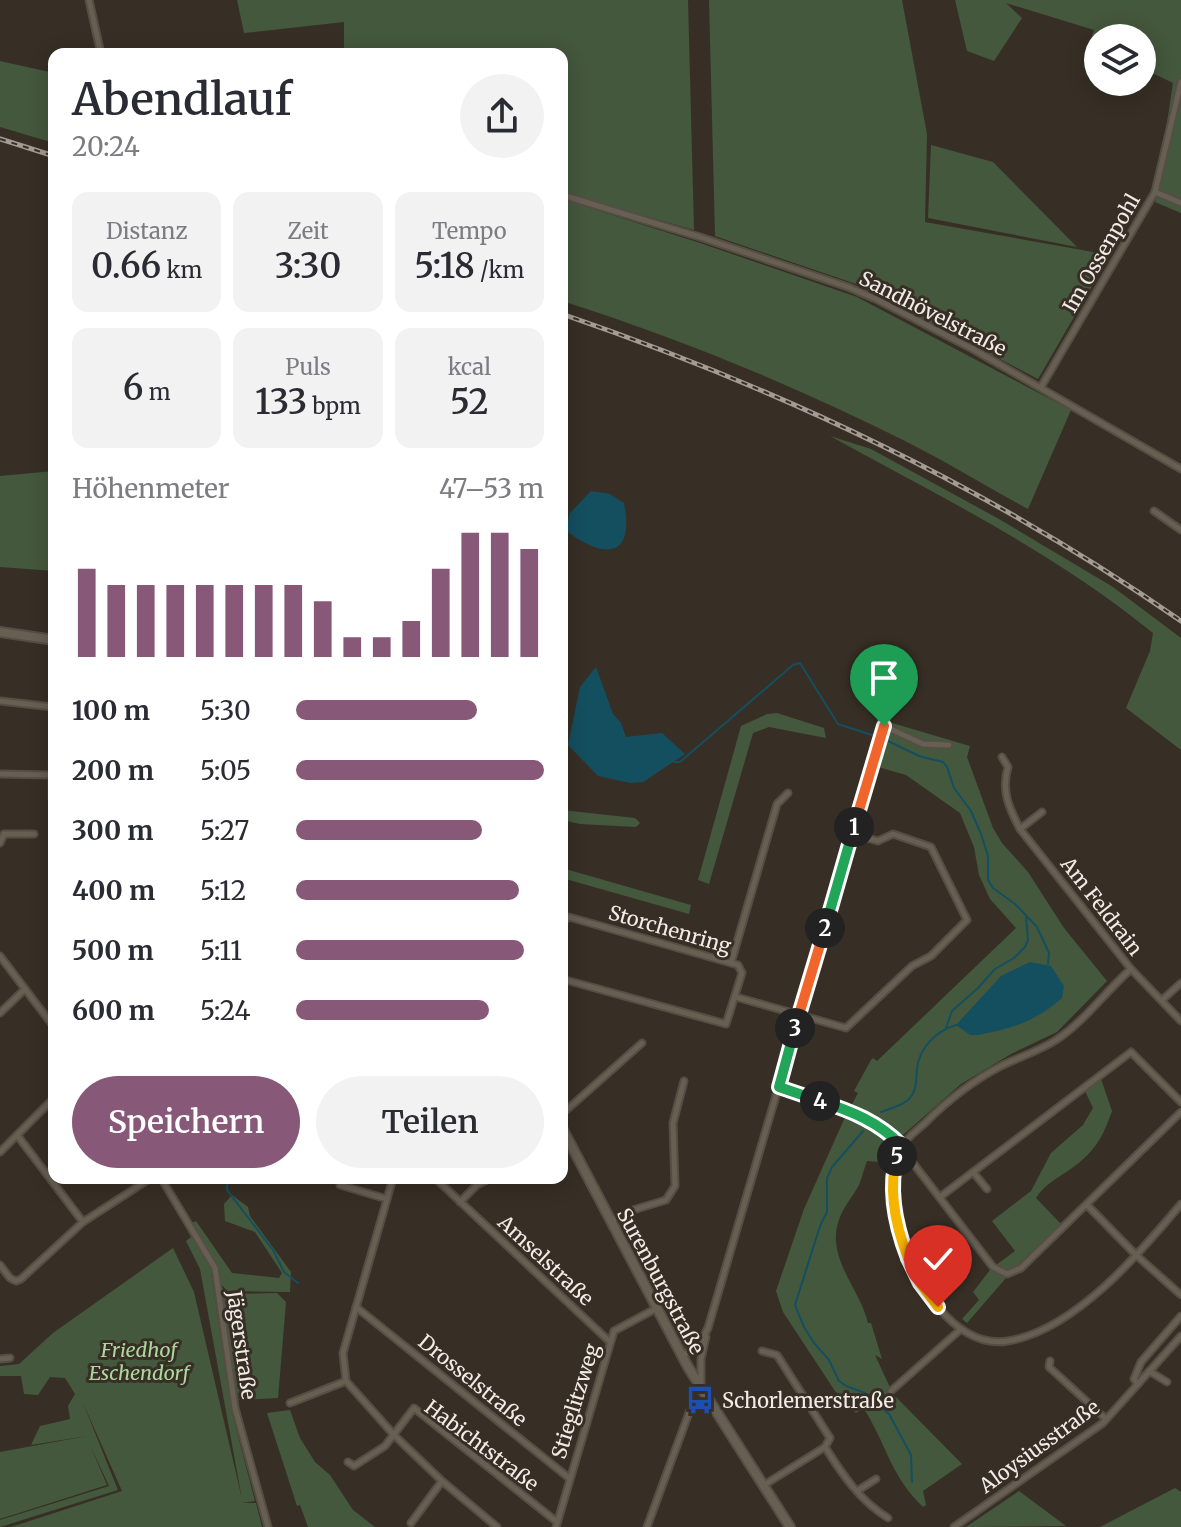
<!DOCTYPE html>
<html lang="de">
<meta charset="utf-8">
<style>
:root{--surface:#fff;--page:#f2f2f3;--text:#2b2b33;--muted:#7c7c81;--accent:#875878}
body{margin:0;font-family:Merriweather,serif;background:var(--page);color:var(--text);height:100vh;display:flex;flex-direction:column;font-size:30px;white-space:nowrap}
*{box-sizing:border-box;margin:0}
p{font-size:26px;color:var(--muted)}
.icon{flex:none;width:44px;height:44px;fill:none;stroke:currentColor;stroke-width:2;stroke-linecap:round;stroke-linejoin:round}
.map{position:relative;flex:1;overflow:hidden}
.drawer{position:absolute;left:48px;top:48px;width:520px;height:1136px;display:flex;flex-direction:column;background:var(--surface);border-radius:16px;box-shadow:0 4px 20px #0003}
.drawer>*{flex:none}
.controls{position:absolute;left:1084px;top:24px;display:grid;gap:16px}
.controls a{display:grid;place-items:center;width:72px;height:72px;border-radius:50%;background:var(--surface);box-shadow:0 4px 20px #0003;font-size:40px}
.pin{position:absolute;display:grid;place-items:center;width:68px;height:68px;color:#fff;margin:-82px -34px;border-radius:50% 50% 50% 0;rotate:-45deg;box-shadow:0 0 8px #0007}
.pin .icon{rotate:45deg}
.km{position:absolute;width:40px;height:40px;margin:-20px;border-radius:50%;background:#222;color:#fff;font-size:22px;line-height:40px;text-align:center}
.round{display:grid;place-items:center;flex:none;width:84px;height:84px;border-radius:42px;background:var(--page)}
.head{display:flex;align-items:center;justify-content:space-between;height:136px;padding:0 24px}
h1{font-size:44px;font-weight:600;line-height:60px}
.figures{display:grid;grid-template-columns:repeat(3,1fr);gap:12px;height:136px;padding:8px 24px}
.figures div{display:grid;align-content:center;border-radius:16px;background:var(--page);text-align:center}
.figures b{font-size:34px;font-weight:600}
.figures small{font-size:22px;font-weight:400}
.figures p{font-size:22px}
.chart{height:224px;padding:16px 24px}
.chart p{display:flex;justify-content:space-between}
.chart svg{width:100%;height:144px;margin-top:8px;stroke:var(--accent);stroke-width:6}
.cta{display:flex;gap:16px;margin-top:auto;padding:16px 24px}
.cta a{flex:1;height:92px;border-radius:48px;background:var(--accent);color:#fff;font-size:32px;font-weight:600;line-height:92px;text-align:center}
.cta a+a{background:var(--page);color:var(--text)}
ul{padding:0 24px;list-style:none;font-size:26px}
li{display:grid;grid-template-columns:128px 96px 1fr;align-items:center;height:60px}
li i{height:20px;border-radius:10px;background:var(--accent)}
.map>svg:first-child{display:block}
</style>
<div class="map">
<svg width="1181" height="1527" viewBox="0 0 1181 1527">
<rect width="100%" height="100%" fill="#372f25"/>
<g fill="#44583d">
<path d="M237 0H688L694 230 562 192V54H344V22L244 33Z"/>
<path d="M709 0H902L927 134 925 222 1110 255 1038 379 862 286 715 236Z"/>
<path d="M955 0H1181V213L1155 202 1173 83 1142 68V38H1098V47L1091 39 1094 30 1006 3 1022 18 994 61 967 51Z"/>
<path d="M0 61 54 73V143L0 127Z"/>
<path d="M931 145 993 162 1077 247 928 218Z"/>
<path d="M562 199 700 243 857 297 1071 410 1028 509C987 487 947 462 905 441 795 386 679 338 562 301Z"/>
<path d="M830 436 871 449 999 519 1113 587 1181 638V750L1126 708 1150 651 1153 633C1055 553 941 497 830 436Z"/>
<path d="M54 471V571L0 567V476Z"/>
<path d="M777 713 824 728 826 738 769 727 753 733 709 884 698 880 741 726 767 714Z"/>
<path d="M892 723 970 746 967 757 993 828 1002 843 1028 872 1064 928 1107 981 1057 1032 1011 1054 961 1084 903 1135 851 1106 858 1093 854 1091 871 1060 873 1058 877 1061 1016 928 990 899 979 875 974 847 960 813 906 775 878 767Z"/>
<path d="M562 810 635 818 640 823 636 827 580 824 562 820Z"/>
<path d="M562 868 691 905 689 914 562 878Z"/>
<path d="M1101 1079 1112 1111C1105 1131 1098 1147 1081 1161 1064 1176 1049 1179 1036 1198L1061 1224 1015 1268 1005 1270 996 1265 1015 1251 992 1221 1031 1191 1051 1153 1083 1125 1093 1108 1085 1091Z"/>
<path d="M846 1115 889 1140 894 1150 890 1163 867 1161C864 1169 862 1177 859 1185 852 1198 842 1208 838 1223 827 1259 861 1291 868 1323H871L882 1359 875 1355 893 1394 962 1464 923 1491 926 1505 923 1507C891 1476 888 1449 866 1412L862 1409 856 1413 835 1391 783 1312 776 1291 804 1209Z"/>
<path d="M232 1195 248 1207 250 1216 291 1272 290 1292 227 1291 211 1272 232 1413 255 1501 242 1503H256L262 1527H11L122 1491 83 1403 118 1490 0 1527V1520L109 1486 91 1447 107 1485 0 1519V1452L87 1436 31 1445 40 1426 70 1419 68 1406 75 1394 65 1378 50 1377 38 1395 24 1394 21 1376H0V1366L19 1364 53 1333 173 1248 194 1292 242 1499 200 1269 186 1241 191 1237 185 1226 196 1221 232 1273 279 1278 282 1273 255 1232 225 1221 224 1204Z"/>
<path d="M990 1270 1006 1278 967 1323 962 1319 979 1300 973 1292Z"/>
<path d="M214 1277 226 1294 277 1293 286 1302 278 1398 239 1400Z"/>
<path d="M290 1410 300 1438 315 1462 330 1475 353 1510 375 1527H308L300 1505 297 1506 267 1413Z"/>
<path d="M1175 1488 1181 1492V1527H1100Z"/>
<path d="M1019 1491 1066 1526 966 1527Z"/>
</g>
<g fill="#144f60">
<path d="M591 491 610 494 624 503C635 560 603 559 565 530L570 513Z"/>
<path d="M596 667 613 714 621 723 626 737 662 733 685 754 643 782 630 783 598 776 568 745 580 687Z"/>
<path d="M1030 962 1051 966 1064 986 1062 998C1036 1021 1012 1029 978 1035H970L956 1025 1001 976Z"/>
</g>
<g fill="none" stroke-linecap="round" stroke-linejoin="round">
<g stroke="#144f60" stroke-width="2">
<path d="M888 741 919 756 943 762 947 767 954 788 971 811 981 834 988 856V880L993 888 1015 904 1037 927 1049 953 1048 964"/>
<path d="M674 762H680L793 665 800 663 838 724 872 735"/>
<path d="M946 1028 952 1011 978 988 995 969 1014 958 1025 947 1028 940 1026 917"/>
<path d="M881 1112C889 1109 902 1106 909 1099 917 1091 916 1080 917 1069 919 1048 936 1031 956 1025"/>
<path d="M863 1131 832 1167 827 1178V1212L820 1226 795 1305 804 1327 814 1343 829 1360 839 1381 846 1386 865 1393 889 1414 911 1455 912 1482"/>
<path d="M232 1178 227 1185V1190L273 1250 284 1272 298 1283"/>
</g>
<defs>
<g id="street">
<path d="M89 0 101 54"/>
<path d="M1155 192 1181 203"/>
<path d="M562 195 700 237 848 287 876 299 971 348 1181 469"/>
<path d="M1041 387 1155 192 1181 82"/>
<path d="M1154 511 1181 530"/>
<path d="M0 701 53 707"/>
<path d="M1002 757 1008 767C1001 791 1009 808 1020 829L1131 969 1181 1021"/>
<path d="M0 774 51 775"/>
<path d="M52 798 53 707"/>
<path d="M1020 829 1042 812"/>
<path d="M0 843 4 834H34"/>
<path d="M562 922 569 917 738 965 742 973 726 1024 562 979"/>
<path d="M0 956 54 1027"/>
<path d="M731 963 777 804 788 793"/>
<path d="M1131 969C1107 990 1083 1023 1056 1040 1039 1051 1019 1057 1001 1066 972 1081 947 1101 924 1124 916 1131 904 1140 899 1150 894 1162 895 1174 895 1186 894 1203 895 1219 899 1234 912 1278 954 1350 1008 1341 1075 1330 1140 1253 1181 1204"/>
<path d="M736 997 846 1028 912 966 931 956 967 920 931 847 893 834 878 841 852 834"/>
<path d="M1162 1000 1181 983"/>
<path d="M0 1013 25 989"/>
<path d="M779 1087 853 1112 893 1137 993 1267 1007 1274 1021 1268 1181 1112"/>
<path d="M562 1114 642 1043"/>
<path d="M17 1135 83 1222"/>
<path d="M0 1152 54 1098"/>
<path d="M973 1172 987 1189"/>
<path d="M161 1178 215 1268 235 1408 268 1527"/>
<path d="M342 1178 340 1185 387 1199"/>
<path d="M393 1178 343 1353 346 1381 394 1435 442 1481 497 1527"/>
<path d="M435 1178 609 1341"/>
<path d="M940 1197 1131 1052 1181 1102"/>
<path d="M460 1202 477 1185 491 1178"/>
<path d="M1087 1205 1136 1255 1181 1295"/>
<path d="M611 1221 633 1210 666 1200 675 1186 673 1123 684 1081"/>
<path d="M0 1265 10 1278 16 1281 21 1279 83 1222 151 1178"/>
<path d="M356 1307 569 1478"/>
<path d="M762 1351 777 1355 830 1438 825 1447"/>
<path d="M683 1356 701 1341 708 1328 884 726 923 744 949 745"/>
<path d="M0 1359 10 1358"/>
<path d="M1050 1361 1049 1367 1106 1419"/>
<path d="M1149 1371 1167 1382"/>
<path d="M1138 1384 1134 1379 1141 1362 1181 1316"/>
<path d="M701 1387V1359L706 1337"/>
<path d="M891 1391 961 1329"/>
<path d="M290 1403 346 1381"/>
<path d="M348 1462 354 1466 385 1446 414 1408 557 1522"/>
<path d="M764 1485 825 1447C842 1474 860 1501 888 1518"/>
<path d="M857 1491 876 1479"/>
<path d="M411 1523 442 1481"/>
<path d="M556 1527 614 1331 657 1308"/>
<path d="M647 1527 690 1410"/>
<path d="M954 1527 1103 1423 1181 1336"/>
</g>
<g id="secondary">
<path d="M0 632 54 640"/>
<path d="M562 1128 688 1367 790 1527"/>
</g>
</defs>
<use href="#street" stroke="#554e45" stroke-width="9"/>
<use href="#secondary" stroke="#554e45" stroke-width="12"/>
<use href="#street" stroke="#685f53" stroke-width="5"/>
<use href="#secondary" stroke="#685f53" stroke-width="8"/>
<defs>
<g id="rail">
<path d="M0 139 54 156"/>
<path d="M562 314C783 390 988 487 1181 621"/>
</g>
</defs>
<use href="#rail" stroke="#a39c94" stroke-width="5"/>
<use href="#rail" stroke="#372f25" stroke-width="2" stroke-dasharray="6" stroke-linecap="butt"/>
</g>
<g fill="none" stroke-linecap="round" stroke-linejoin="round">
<defs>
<path id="split-1" d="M854 827 884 726"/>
<path id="split-2" d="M825 928 854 827"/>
<path id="split-3" d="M795 1028 825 928"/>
<path id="split-4" d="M795 1028 779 1087 820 1101"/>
<path id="split-5" d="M820 1101C851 1111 879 1122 902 1146L897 1156"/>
<path id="split-6" d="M897 1156C888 1189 896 1227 908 1258"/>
<path id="split-7" d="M908 1258 920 1283 938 1307"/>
</defs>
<use href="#split-1" stroke="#fff" stroke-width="16"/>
<use href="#split-2" stroke="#fff" stroke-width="16"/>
<use href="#split-3" stroke="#fff" stroke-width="16"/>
<use href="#split-4" stroke="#fff" stroke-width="16"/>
<use href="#split-5" stroke="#fff" stroke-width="16"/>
<use href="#split-6" stroke="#fff" stroke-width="16"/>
<use href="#split-7" stroke="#fff" stroke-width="16"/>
<use href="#split-1" stroke="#f0652b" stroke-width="10"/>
<use href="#split-2" stroke="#22a559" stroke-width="10"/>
<use href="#split-3" stroke="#f0652b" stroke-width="10"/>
<use href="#split-4" stroke="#22a559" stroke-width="10"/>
<use href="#split-5" stroke="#22a559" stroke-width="10"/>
<use href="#split-6" stroke="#f5b400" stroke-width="10"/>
<use href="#split-7" stroke="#f5b400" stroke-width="10"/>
</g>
<defs>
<symbol id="bus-bare" viewBox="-9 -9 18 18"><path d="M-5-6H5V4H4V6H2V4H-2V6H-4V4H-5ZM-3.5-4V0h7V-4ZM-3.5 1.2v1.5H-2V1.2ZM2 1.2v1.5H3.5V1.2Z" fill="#1a4fb4" stroke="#372f25" stroke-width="2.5" paint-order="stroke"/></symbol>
</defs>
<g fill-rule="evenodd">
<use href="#bus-bare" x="680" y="1380" width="40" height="40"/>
</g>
<g text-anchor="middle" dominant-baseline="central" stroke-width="6" stroke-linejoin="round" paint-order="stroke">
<g font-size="20" fill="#f1ece5" stroke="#372f25">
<text transform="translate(1101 253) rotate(-60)">Im Ossenpohl</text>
<text transform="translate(933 313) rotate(27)">Sandhövelstraße</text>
<text transform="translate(1102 906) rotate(52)">Am Feldrain</text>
<text transform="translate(670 929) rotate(16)">Storchenring</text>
<text transform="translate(546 1260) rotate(43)">Amselstraße</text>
<text transform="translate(661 1281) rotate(62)">Surenburgstraße</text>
<text transform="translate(242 1345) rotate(82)">Jägerstraße</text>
<text transform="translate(473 1380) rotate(39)">Drosselstraße</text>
<text transform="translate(575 1401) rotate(-73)">Stieglitzweg</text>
<text transform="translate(482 1445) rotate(37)">Habichtstraße</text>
<text transform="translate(1039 1446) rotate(-36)">Aloysiusstraße</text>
</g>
<g font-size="20" font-style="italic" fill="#abd89c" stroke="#372f25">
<text x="139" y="1349">Friedhof<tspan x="139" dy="23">Eschendorf</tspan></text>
</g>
<g font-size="20" fill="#f1ece5" stroke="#372f25" text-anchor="start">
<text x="722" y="1400">Schorlemerstraße</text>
</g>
</g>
</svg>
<div class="controls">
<a><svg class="icon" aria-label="layers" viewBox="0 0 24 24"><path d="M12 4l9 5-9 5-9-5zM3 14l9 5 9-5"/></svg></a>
</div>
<div class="pin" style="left:884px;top:726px;background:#1e9e55"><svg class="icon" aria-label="arrive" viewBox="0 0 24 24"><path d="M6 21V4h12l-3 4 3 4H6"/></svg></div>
<div class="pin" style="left:938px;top:1307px;background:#d93025"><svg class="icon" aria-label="check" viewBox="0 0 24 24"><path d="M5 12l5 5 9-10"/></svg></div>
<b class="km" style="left:854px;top:827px">1</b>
<b class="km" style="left:825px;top:928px">2</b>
<b class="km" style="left:795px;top:1028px">3</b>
<b class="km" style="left:820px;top:1101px">4</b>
<b class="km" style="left:897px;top:1156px">5</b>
<section class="drawer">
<div class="head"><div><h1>Abendlauf</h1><p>20:24</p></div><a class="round"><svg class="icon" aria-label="share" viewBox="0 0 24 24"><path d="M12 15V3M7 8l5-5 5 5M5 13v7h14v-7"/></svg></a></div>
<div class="figures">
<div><p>Distanz</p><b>0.66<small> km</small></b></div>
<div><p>Zeit</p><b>3:30</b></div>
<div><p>Tempo</p><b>5:18<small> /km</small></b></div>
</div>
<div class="figures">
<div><b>6<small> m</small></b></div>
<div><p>Puls</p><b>133<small> bpm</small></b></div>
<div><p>kcal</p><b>52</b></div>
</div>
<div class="chart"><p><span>Höhenmeter</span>47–53 m</p>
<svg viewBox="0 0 160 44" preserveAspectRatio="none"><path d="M5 44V17M15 44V22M25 44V22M35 44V22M45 44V22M55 44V22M65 44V22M75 44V22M85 44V27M95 44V38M105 44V38M115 44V33M125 44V17M135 44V6M145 44V6M155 44V11"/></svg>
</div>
<ul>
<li><b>100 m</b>5:30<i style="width:73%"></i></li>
<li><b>200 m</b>5:05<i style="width:100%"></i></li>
<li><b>300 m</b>5:27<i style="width:75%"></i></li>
<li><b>400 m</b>5:12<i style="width:90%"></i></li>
<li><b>500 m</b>5:11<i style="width:92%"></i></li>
<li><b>600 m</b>5:24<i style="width:78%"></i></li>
</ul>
<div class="cta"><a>Speichern</a><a>Teilen</a></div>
</section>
</div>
